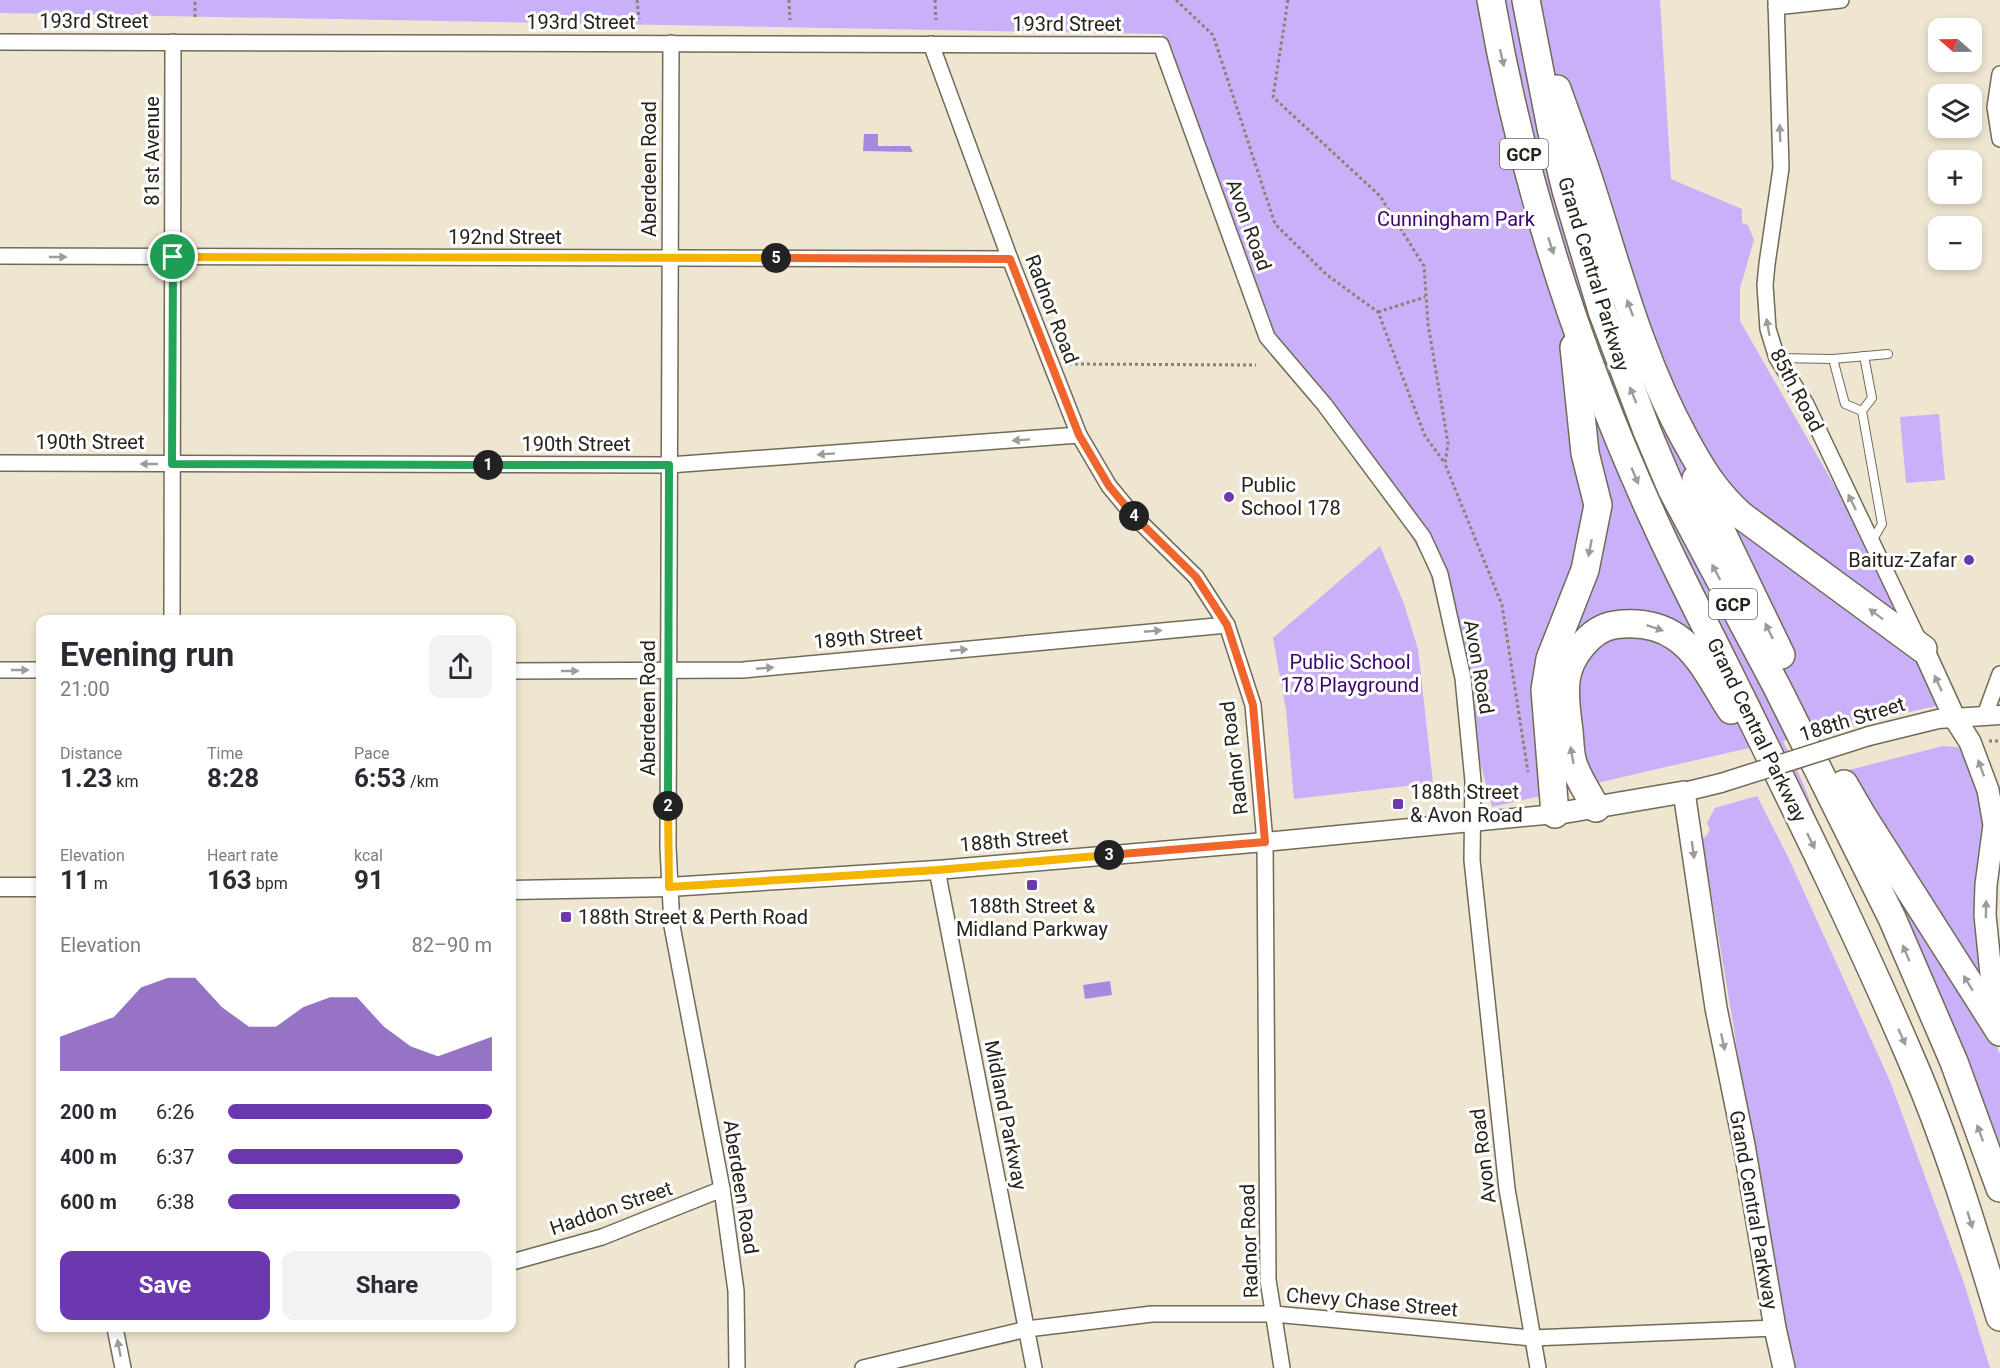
<!DOCTYPE html>
<meta charset="utf-8">
<style>
:root{--surface:#fff;--page:#f2f2f3;--text:#2b2b33;--muted:#7c7c81;--accent:#6c38af}
body{margin:0;font-family:Roboto,sans-serif;background:var(--page);color:var(--text);height:100vh;display:flex;flex-direction:column;font-size:22px;white-space:nowrap}
*{box-sizing:border-box;margin:0}
p{font-size:20px;color:var(--muted)}
.icon{flex:none;width:33px;height:33px;fill:none;stroke:currentColor;stroke-width:2;stroke-linecap:round;stroke-linejoin:round}
.map{position:relative;flex:1;overflow:hidden}
.side{position:absolute;left:36px;top:615px;width:480px;height:717px;display:flex;flex-direction:column;background:var(--surface);border-radius:12px;box-shadow:0 3px 9px #0003}
.side>*{flex:none}
.needle{width:39px;rotate:290deg}
.fabs{position:absolute;left:1928px;top:18px;display:grid;gap:12px}
.fabs a{display:grid;place-items:center;width:54px;height:54px;border-radius:12px;background:var(--surface);box-shadow:0 3px 9px #0003;font-size:30px}
.pin{position:absolute;display:grid;place-items:center;width:51px;height:51px;color:#fff;margin:-26px;border:3px solid #fff;border-radius:50%;box-shadow:0 2px 6px #0007}
.km{position:absolute;width:30px;height:30px;margin:-15px;border-radius:50%;background:#222;color:#fff;font-size:16px;line-height:30px;text-align:center}
.round{display:grid;place-items:center;flex:none;width:63px;height:63px;border-radius:12px;background:var(--page)}
.overview{display:flex;align-items:center;justify-content:space-between;height:102px;padding:0 24px}
h1{font-size:33px;font-weight:700;line-height:45px}
.metrics{display:grid;grid-template-columns:repeat(3,1fr);gap:9px;height:102px;padding:6px 24px}
.metrics div{display:grid;align-content:center}
.metrics b{font-size:26px;font-weight:700}
.metrics small{font-size:16px;font-weight:400}
.metrics p{font-size:16px}
.chart{height:168px;padding:12px 24px}
.chart p{display:flex;justify-content:space-between}
.chart svg{width:100%;height:108px;margin-top:6px;fill:var(--accent);opacity:.7}
.cta{display:flex;gap:12px;margin-top:auto;padding:12px 24px}
.cta a{flex:1;height:69px;border-radius:12px;background:var(--accent);color:#fff;font-size:24px;font-weight:700;line-height:69px;text-align:center}
.cta a+a{background:var(--page);color:var(--text)}
ul{padding:0 24px;list-style:none;font-size:20px}
li{display:grid;grid-template-columns:96px 72px 1fr;align-items:center;height:45px}
li i{height:15px;border-radius:8px;background:var(--accent)}
.map>svg:first-child{display:block}
</style>
<div class="map">
<svg width="2000" height="1368" viewBox="0 0 2000 1368">
<rect width="100%" height="100%" fill="#efe6d1"/>
<g fill="#c9b0f9">
<path d="M0 0H1660L1671 179 1742 209V223L1748 225 1754 240 1740 288V321L1958 701 1783 741 1803 783 1824 839 1775 742 1492 807 1428 566 1376 476 1263 331 1179 75 1162 34 0 13Z"/>
<path d="M1939 414 1945 480 1906 483 1900 417Z"/>
<path d="M1380 546 1404 604 1418 649 1433 783 1294 799 1286 710 1273 638Z"/>
<path d="M1943 746 1966 748 1987 820 1979 855V902L1983 967 1974 974 1845 771Z"/>
<path d="M1757 796 1789 859 1890 1081 1964 1283 1990 1368H1796L1768 1253 1733 1023 1702 839 1706 836 1710 830 1707 823 1715 808Z"/>
<path d="M1853 808 1989 1031 2000 1054V1144L1954 1027Z"/>
</g>
<g fill="#a889e1">
<path d="M864 134H878V146H910L913 152 863 151Z"/>
<path d="M1110 981 1112 995 1085 999 1083 985Z"/>
</g>
<g fill="none" stroke-linecap="round" stroke-linejoin="round">
<defs>
<g id="service">
<path d="M1864 356 1872 398 1862 411 1882 524 1872 541"/>
<path d="M1777 358 1833 359 1888 354"/>
<path d="M1833 359 1845 404 1862 411"/>
</g>
<g id="minor">
<path d="M1776 0 1781 168 1767 264 1765 285 1768 329 1777 358 1806 404 1919 641"/>
<path d="M1776 7 1841 0"/>
<path d="M0 42 1161 45 1267 337 1324 404 1423 537 1440 574 1463 678 1473 781 1472 860 1507 1189 1538 1368"/>
<path d="M671 43 668 847 672 926 722 1189 736 1291 737 1368"/>
<path d="M931 44 1010 259 1079 435 1109 486 1133 515 1196 577 1227 625 1253 705 1265 842 1268 1280 1282 1368"/>
<path d="M2000 74 1995 107 2000 139"/>
<path d="M0 256 1010 259"/>
<path d="M0 463 669 465 1079 435"/>
<path d="M172 620 173 42"/>
<path d="M0 670H40"/>
<path d="M512 671 743 670 1227 625"/>
<path d="M1985 715 2000 674"/>
<path d="M937 870 1034 1368"/>
<path d="M512 1262 602 1237 722 1189"/>
<path d="M115 1328 123 1368"/>
<path d="M863 1368 1027 1329 1152 1314H1274L1532 1338 1775 1328"/>
</g>
<g id="tertiary">
<path d="M1869 736 1938 719 2000 715"/>
<path d="M1684 792 1721 783"/>
<path d="M0 887H40"/>
<path d="M512 890 669 887 937 870 1265 842 1555 814"/>
</g>
<g id="secondary">
<path d="M1923 649 1954 717 1970 742 1988 790 1994 825 1986 885 1985 915 1991 974 2000 1008"/>
<path d="M1555 814 1684 792 1716 1008 1744 1145 1775 1328 1784 1368"/>
</g>
<g id="motorway">
<path d="M1491 0C1522 179 1579 356 1655 522 1678 573 1705 624 1730 675 1793 803 1856 930 1912 1061 1948 1144 1974 1231 2000 1317"/>
<path d="M1526 0 1551 128 1566 190 1602 311 1647 431 1672 490 1777 687 1892 918 1954 1062 2000 1188"/>
<path d="M1557 89C1568 120 1580 152 1590 183 1618 270 1641 359 1685 439 1702 470 1715 492 1742 516L1923 649"/>
<path d="M1696 479 1781 655"/>
<path d="M1844 784 1862 815 2000 1032"/>
<path d="M1596 808C1589 794 1578 779 1573 763 1570 754 1570 741 1569 731 1567 715 1564 698 1566 681 1568 658 1590 629 1614 625 1635 622 1657 624 1676 637 1700 653 1715 686 1731 710"/>
<path d="M1555 814 1545 690 1550 659 1585 570 1598 505 1585 453 1574 347"/>
</g>
</defs>
<use href="#service" stroke="#716a57" stroke-width="10"/>
<use href="#minor" stroke="#716a57" stroke-width="18"/>
<use href="#tertiary" stroke="#716a57" stroke-width="21"/>
<use href="#secondary" stroke="#716a57" stroke-width="24"/>
<use href="#motorway" stroke="#716a57" stroke-width="30"/>
<g stroke="#878273" stroke-width="3" stroke-dasharray="3 3" stroke-linecap="butt">
<path d="M637 0 639 19"/>
<path d="M789 0 790 20"/>
<path d="M935 0 936 20"/>
<path d="M1176 0 1213 35 1275 224 1327 275 1378 312 1425 436 1444 462"/>
<path d="M1288 0 1273 97 1380 196 1424 266 1428 324 1448 443 1445 464 1502 605 1528 772"/>
<path d="M195 17V0"/>
<path d="M1378 312 1425 297"/>
<path d="M1069 364 1256 365"/>
<path d="M1989 741H2000"/>
</g>
<use href="#service" stroke="#fff" stroke-width="8"/>
<use href="#minor" stroke="#fff" stroke-width="15"/>
<use href="#tertiary" stroke="#fff" stroke-width="18"/>
<use href="#secondary" stroke="#fff" stroke-width="21"/>
<use href="#motorway" stroke="#fff" stroke-width="27"/>
<defs>
<path id="tertiary-bridge" d="M1721 783 1869 736"/>
</defs>
<use href="#tertiary-bridge" stroke="#716a57" stroke-width="21" stroke-linecap="butt"/>
<use href="#tertiary-bridge" stroke="#fff" stroke-width="18"/>
</g>
<defs><path id="oneway-solid" d="M-6-.8H1V-3.2L6.5 0L1 3.2V.8H-6Z" transform="scale(1.5)"/></defs>
<g fill="#9d9c98">
<use href="#oneway-solid" transform="translate(1502 58) rotate(77)"/>
<use href="#oneway-solid" transform="translate(1780 133) rotate(-92)"/>
<use href="#oneway-solid" transform="translate(1551 246) rotate(72)"/>
<use href="#oneway-solid" transform="translate(58 257)"/>
<use href="#oneway-solid" transform="translate(1630 308) rotate(-110)"/>
<use href="#oneway-solid" transform="translate(1768 327) rotate(-100)"/>
<use href="#oneway-solid" transform="translate(1633 395) rotate(-112)"/>
<use href="#oneway-solid" transform="translate(1021 440) rotate(176)"/>
<use href="#oneway-solid" transform="translate(826 454) rotate(176)"/>
<use href="#oneway-solid" transform="translate(149 464) rotate(-180)"/>
<use href="#oneway-solid" transform="translate(1635 476) rotate(67)"/>
<use href="#oneway-solid" transform="translate(1852 502) rotate(-116)"/>
<use href="#oneway-solid" transform="translate(1590 548) rotate(101)"/>
<use href="#oneway-solid" transform="translate(1716 572) rotate(-118)"/>
<use href="#oneway-solid" transform="translate(1876 614) rotate(-143)"/>
<use href="#oneway-solid" transform="translate(1655 628) rotate(18)"/>
<use href="#oneway-solid" transform="translate(1153 631) rotate(-5)"/>
<use href="#oneway-solid" transform="translate(1769 631) rotate(-116)"/>
<use href="#oneway-solid" transform="translate(959 650) rotate(-5)"/>
<use href="#oneway-solid" transform="translate(765 668) rotate(-5)"/>
<use href="#oneway-solid" transform="translate(20 670)"/>
<use href="#oneway-solid" transform="translate(570 671)"/>
<use href="#oneway-solid" transform="translate(1938 683) rotate(-115)"/>
<use href="#oneway-solid" transform="translate(1572 755) rotate(-100)"/>
<use href="#oneway-solid" transform="translate(1981 768) rotate(-110)"/>
<use href="#oneway-solid" transform="translate(1811 841) rotate(64)"/>
<use href="#oneway-solid" transform="translate(1693 850) rotate(82)"/>
<use href="#oneway-solid" transform="translate(1986 909) rotate(-89)"/>
<use href="#oneway-solid" transform="translate(1906 953) rotate(-113)"/>
<use href="#oneway-solid" transform="translate(1968 983) rotate(-122)"/>
<use href="#oneway-solid" transform="translate(1902 1037) rotate(66)"/>
<use href="#oneway-solid" transform="translate(1723 1042) rotate(78)"/>
<use href="#oneway-solid" transform="translate(1980 1133) rotate(-110)"/>
<use href="#oneway-solid" transform="translate(1970 1220) rotate(73)"/>
<use href="#oneway-solid" transform="translate(119 1348) rotate(-101)"/>
</g>
<g fill="none" stroke-linecap="round" stroke-linejoin="round">
<defs>
<path id="split-1" d="M173 257 172 464 488 465"/>
<path id="split-2" d="M488 465H669L668 806"/>
<path id="split-3" d="M668 806 669 887 937 870 1109 855"/>
<path id="split-4" d="M1109 855 1265 842 1253 705 1227 625 1196 577 1134 516"/>
<path id="split-5" d="M776 258 1010 259 1079 435 1109 486 1134 516"/>
<path id="split-6" d="M173 257 776 258"/>
</defs>
<use href="#split-1" stroke="#fff" stroke-width="12"/>
<use href="#split-2" stroke="#fff" stroke-width="12"/>
<use href="#split-3" stroke="#fff" stroke-width="12"/>
<use href="#split-4" stroke="#fff" stroke-width="12"/>
<use href="#split-5" stroke="#fff" stroke-width="12"/>
<use href="#split-6" stroke="#fff" stroke-width="12"/>
<use href="#split-1" stroke="#22a559" stroke-width="8"/>
<use href="#split-2" stroke="#22a559" stroke-width="8"/>
<use href="#split-3" stroke="#f5b400" stroke-width="8"/>
<use href="#split-4" stroke="#f0652b" stroke-width="8"/>
<use href="#split-5" stroke="#f0652b" stroke-width="8"/>
<use href="#split-6" stroke="#f5b400" stroke-width="8"/>
</g>
<g fill="#6c38af" stroke="#fff" stroke-width="2">
<circle cx="1229" cy="497" r="6"/>
<circle cx="1969" cy="560" r="6"/>
<rect x="1392" y="798" width="12" height="12" rx="3"/>
<rect x="1026" y="879" width="12" height="12" rx="3"/>
<rect x="560" y="911" width="12" height="12" rx="3"/>
</g>
<g text-anchor="middle" dominant-baseline="central" stroke-width="6" stroke-linejoin="round" paint-order="stroke">
<g fill="#fff" stroke="#67655f" stroke-width="1.5">
<rect x="1500" y="139" width="48" height="30" rx="4.5"/>
<rect x="1709" y="589" width="48" height="30" rx="4.5"/>
</g>
<g font-size="18" font-weight="bold" fill="#26231b">
<text x="1524" y="154">GCP</text>
<text x="1733" y="604">GCP</text>
</g>
<g font-size="20" fill="#26231b" stroke="#fff">
<text x="94" y="21">193rd Street</text>
<text x="581" y="22">193rd Street</text>
<text x="1067" y="24">193rd Street</text>
<text transform="translate(152 151) rotate(-90)">81st Avenue</text>
<text transform="translate(649 169) rotate(-90)">Aberdeen Road</text>
<text transform="translate(1249 225) rotate(70)">Avon Road</text>
<text x="505" y="237">192nd Street</text>
<text transform="translate(1594 274) rotate(73)">Grand Central Parkway</text>
<text transform="translate(1052 309) rotate(69)">Radnor Road</text>
<text transform="translate(1797 390) rotate(62)">85th Road</text>
<text x="90" y="442">190th Street</text>
<text x="576" y="444">190th Street</text>
<text transform="translate(868 637) rotate(-5)">189th Street</text>
<text transform="translate(1479 667) rotate(80)">Avon Road</text>
<text transform="translate(648 708) rotate(-90)">Aberdeen Road</text>
<text transform="translate(1852 719) rotate(-17)">188th Street</text>
<text transform="translate(1757 730) rotate(64)">Grand Central Parkway</text>
<text transform="translate(1234 758) rotate(-97)">Radnor Road</text>
<text transform="translate(1014 840) rotate(-5)">188th Street</text>
<text transform="translate(1006 1115) rotate(79)">Midland Parkway</text>
<text transform="translate(1483 1156) rotate(-97)">Avon Road</text>
<text transform="translate(741 1187) rotate(81)">Aberdeen Road</text>
<text transform="translate(611 1208) rotate(-19)">Haddon Street</text>
<text transform="translate(1754 1210) rotate(80)">Grand Central Parkway</text>
<text transform="translate(1249 1241) rotate(-92)">Radnor Road</text>
<text transform="translate(1372 1302) rotate(5)">Chevy Chase Street</text>
</g>
<g font-size="20" fill="#3d0270" stroke="#fff">
<text x="1456" y="219">Cunningham Park</text>
<text x="1350" y="662">Public School<tspan x="1350" dy="23">178 Playground</tspan></text>
</g>
<g font-size="20" fill="#26231b" stroke="#fff" text-anchor="start">
<text x="1241" y="485">Public<tspan x="1241" dy="23">School 178</tspan></text>
<text x="1957" y="560" text-anchor="end">Baituz-Zafar</text>
<text x="1410" y="792">188th Street<tspan x="1410" dy="23">&amp; Avon Road</tspan></text>
<text x="1032" y="906" text-anchor="middle">188th Street &amp;<tspan x="1032" dy="23">Midland Parkway</tspan></text>
<text x="578" y="917">188th Street &amp; Perth Road</text>
</g>
</g>
</svg>
<div class="fabs">
<a><svg class="needle" viewBox="-14 -14 28 28"><path d="M0-13l5 13h-10z" fill="#e53935"/><path d="M0 13l5-13h-10z" fill="#7c7c81"/></svg></a>
<a><svg class="icon" aria-label="layers" viewBox="0 0 24 24"><path d="M12 4l9 5-9 5-9-5zM3 14l9 5 9-5"/></svg></a>
<a>+</a>
<a>−</a>
</div>
<div class="pin" style="left:173px;top:257px;background:#1e9e55"><svg class="icon" aria-label="arrive" viewBox="0 0 24 24"><path d="M6 21V4h12l-3 4 3 4H6"/></svg></div>
<b class="km" style="left:488px;top:465px">1</b>
<b class="km" style="left:668px;top:806px">2</b>
<b class="km" style="left:1109px;top:855px">3</b>
<b class="km" style="left:1134px;top:516px">4</b>
<b class="km" style="left:776px;top:258px">5</b>
<section class="side">
<div class="overview"><div><h1>Evening run</h1><p>21:00</p></div><a class="round"><svg class="icon" aria-label="share" viewBox="0 0 24 24"><path d="M12 15V3M7 8l5-5 5 5M5 13v7h14v-7"/></svg></a></div>
<div class="metrics">
<div><p>Distance</p><b>1.23<small> km</small></b></div>
<div><p>Time</p><b>8:28</b></div>
<div><p>Pace</p><b>6:53<small> /km</small></b></div>
</div>
<div class="metrics">
<div><p>Elevation</p><b>11<small> m</small></b></div>
<div><p>Heart rate</p><b>163<small> bpm</small></b></div>
<div><p>kcal</p><b>91</b></div>
</div>
<div class="chart"><p><span>Elevation</span>82–90 m</p>
<svg viewBox="0 0 160 44" preserveAspectRatio="none"><path d="M0 44V30L10 26L20 22L30 10L40 6L50 6L60 18L70 26L80 26L90 18L100 14L110 14L120 26L130 34L140 38L150 34L160 30V44z"/></svg>
</div>
<ul>
<li><b>200 m</b>6:26<i style="width:100%"></i></li>
<li><b>400 m</b>6:37<i style="width:89%"></i></li>
<li><b>600 m</b>6:38<i style="width:88%"></i></li>
</ul>
<div class="cta"><a>Save</a><a>Share</a></div>
</section>
</div>
